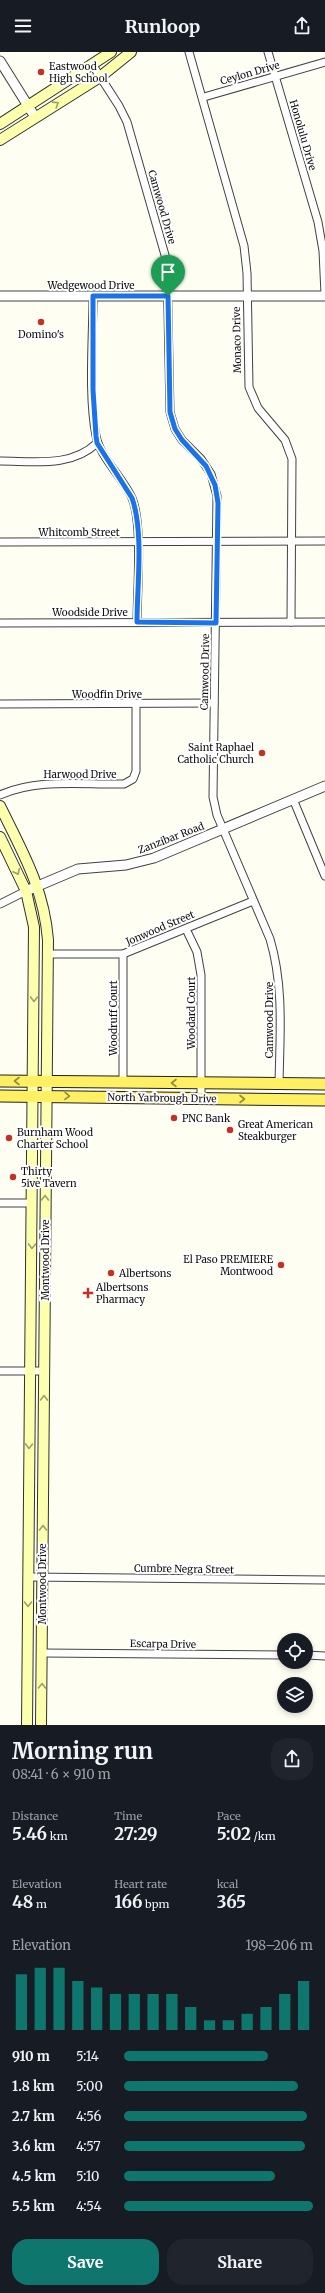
<!DOCTYPE html>
<meta charset="utf-8">
<style>
:root{--surface:#171b24;--page:#20242c;--text:#f1f3f6;--muted:#9ea1a6;--accent:#0f766e}
body{margin:0;font-family:Merriweather,serif;background:var(--page);color:var(--text);height:100vh;display:flex;flex-direction:column;font-size:15px;white-space:nowrap}
*{box-sizing:border-box;margin:0}
p{font-size:13px;color:var(--muted)}
.icon{flex:none;width:22px;height:22px;fill:none;stroke:currentColor;stroke-width:2;stroke-linecap:round;stroke-linejoin:round}
.map{position:relative;height:1673px;overflow:hidden}
.drawer{display:flex;flex-direction:column;background:var(--surface);flex:1}
.drawer>*{flex:none}
.buttons{position:absolute;left:277px;top:1581px;display:grid;gap:8px}
.buttons a{display:grid;place-items:center;width:36px;height:36px;border-radius:50%;background:var(--surface);box-shadow:0 2px 6px #0003;font-size:20px}
.pin{position:absolute;display:grid;place-items:center;width:34px;height:34px;color:#fff;margin:-41px -17px;border-radius:50% 50% 50% 0;rotate:-45deg;box-shadow:0 0 4px #0007}
.pin .icon{rotate:45deg}
.round{display:grid;place-items:center;flex:none;width:42px;height:42px;border-radius:16px;background:var(--page)}
.summary{display:flex;align-items:center;justify-content:space-between;height:68px;padding:0 12px}
h1{font-size:22px;font-weight:700;line-height:30px}
.figures{display:grid;grid-template-columns:repeat(3,1fr);gap:6px;height:68px;padding:4px 12px}
.figures div{display:grid;align-content:center}
.figures b{font-size:17px;font-weight:700}
.figures small{font-size:11px;font-weight:400}
.figures p{font-size:11px}
.chart{height:112px;padding:8px 12px}
.chart p{display:flex;justify-content:space-between}
.chart svg{width:100%;height:72px;margin-top:4px;stroke:var(--accent);stroke-width:6}
.action{display:flex;gap:8px;margin-top:auto;padding:8px 12px}
.action a{flex:1;height:46px;border-radius:16px;background:var(--accent);color:#fff;font-size:16px;font-weight:700;line-height:46px;text-align:center}
.action a+a{background:var(--page);color:var(--text)}
ul{padding:0 12px;list-style:none;font-size:13px}
li{display:grid;grid-template-columns:64px 48px 1fr;align-items:center;height:30px}
li i{height:10px;border-radius:5px;background:var(--accent)}
header{display:flex;justify-content:space-between;align-items:center;height:52px;padding:0 12px;background:var(--surface);font-size:18px;font-weight:700}
.map>svg:first-child{display:block}
</style>
<header><svg class="icon" aria-label="menu" viewBox="0 0 24 24"><path d="M4 6h16M4 12h16M4 18h16"/></svg>Runloop<svg class="icon" aria-label="share" viewBox="0 0 24 24"><path d="M12 15V3M7 8l5-5 5 5M5 13v7h14v-7"/></svg></header>
<div class="map">
<svg width="325" height="1673" viewBox="0 0 325 1673">
<rect width="100%" height="100%" fill="#fffef2"/>
<g fill="none" stroke-linecap="round" stroke-linejoin="round">
<defs>
<g id="minor">
<path d="M189 0 244 194 247 221 249 335 258 356 285 388 292 407 291 570"/>
<path d="M268 0 318 170 323 199 325 242"/>
<path d="M92 12 119 54 127 70 167 210 170 360 175 377 182 388 201 407 211 422 217 444 213 745 217 763 270 887C284 934 280 982 279 1031"/>
<path d="M204 45 325 10"/>
<path d="M93 244C93 287 88 343 96 384 100 405 123 426 132 446 143 472 137 540 137 570"/>
<path d="M0 409C33 409 71 416 97 391"/>
<path d="M0 490 325 489"/>
<path d="M0 571 325 570"/>
<path d="M0 652 214 651"/>
<path d="M0 743C38 726 83 733 124 732L133 727 136 719V651"/>
<path d="M293 747 325 824"/>
<path d="M0 852 26 839"/>
<path d="M186 877 197 900 201 923V1047"/>
<path d="M48 902H123L253 849"/>
<path d="M123 1030V902"/>
<path d="M0 1151H32"/>
<path d="M0 1319H44"/>
<path d="M28 1525 325 1528"/>
<path d="M42 1601 284 1603"/>
<path d="M306 1603 325 1604"/>
</g>
<g id="tertiary">
<path d="M0 9 35 65"/>
<path d="M0 244H325"/>
<path d="M26 839 78 817 126 813 154 806 325 734"/>
</g>
<g id="secondary">
<path d="M0 72 111 0"/>
<path d="M0 88 100 25 131 0"/>
<path d="M0 754C22 799 44 836 48 888L41 1673"/>
<path d="M0 785 26 839 34 875 27 1673"/>
</g>
<g id="primary">
<path d="M0 1029 325 1032"/>
<path d="M0 1044 325 1048"/>
</g>
</defs>
<use href="#minor" stroke="#424242" stroke-width="9"/>
<use href="#tertiary" stroke="#424242" stroke-width="11"/>
<use href="#secondary" stroke="#313131" stroke-width="12"/>
<use href="#primary" stroke="#202020" stroke-width="13"/>
<use href="#minor" stroke="#fff" stroke-width="7"/>
<use href="#tertiary" stroke="#fff" stroke-width="9"/>
<use href="#secondary" stroke="#fcffad" stroke-width="10"/>
<use href="#primary" stroke="#ffef62" stroke-width="11"/>
</g>
<defs><path id="oneway-chevron" d="M-2-3.5L2.5 0L-2 3.5" fill="none" stroke-width="1.6" stroke-linecap="round" stroke-linejoin="round"/></defs>
<g stroke="#9d9f6e">
<use href="#oneway-chevron" transform="translate(56 52) rotate(-32)"/>
<use href="#oneway-chevron" transform="translate(17 820) rotate(65)"/>
<use href="#oneway-chevron" transform="translate(34 947) rotate(91)"/>
<use href="#oneway-chevron" transform="translate(45 1146) rotate(-90)"/>
<use href="#oneway-chevron" transform="translate(32 1194) rotate(91)"/>
<use href="#oneway-chevron" transform="translate(44 1346) rotate(-89)"/>
<use href="#oneway-chevron" transform="translate(29 1394) rotate(91)"/>
<use href="#oneway-chevron" transform="translate(43 1476) rotate(-90)"/>
<use href="#oneway-chevron" transform="translate(28 1552) rotate(90)"/>
<use href="#oneway-chevron" transform="translate(42 1634) rotate(-89)"/>
</g>
<g stroke="#938a3d">
<use href="#oneway-chevron" transform="translate(17 1029) rotate(-180)"/>
<use href="#oneway-chevron" transform="translate(174 1031) rotate(-180)"/>
<use href="#oneway-chevron" transform="translate(67 1044) rotate(1)"/>
<use href="#oneway-chevron" transform="translate(242 1047)"/>
</g>
<g fill="none" stroke-linecap="round" stroke-linejoin="round">
<defs>
<path id="route" d="M93 244H168L170 360 175 377 182 388 206 414 215 433 218 451 216 571 137 570C137 534 144 480 132 446L97 391 96 384 93 338Z"/>
</defs>
<use href="#route" stroke="#fff" stroke-width="8"/>
<use href="#route" stroke="#1a73e8" stroke-width="5"/>
</g>
<g fill="#c8301f" stroke="#fff" stroke-width="1.5">
<circle cx="41" cy="20" r="4"/>
<circle cx="41" cy="270" r="4"/>
<circle cx="262" cy="701" r="4"/>
<circle cx="174" cy="1066" r="4"/>
<circle cx="230" cy="1078" r="4"/>
<circle cx="9" cy="1086" r="4"/>
<circle cx="13" cy="1125" r="4"/>
<circle cx="281" cy="1213" r="4"/>
<circle cx="111" cy="1221" r="4"/>
<path d="M86 1235h4v4h4v4h-4v4h-4v-4h-4v-4h4z"/>
</g>
<g text-anchor="middle" dominant-baseline="central" stroke-width="4" stroke-linejoin="round" paint-order="stroke">
<g font-size="10" fill="#0f0f0f" stroke="#fff" text-anchor="start">
<text x="49" y="14">Eastwood<tspan x="49" dy="12">High School</tspan></text>
<text x="41" y="282" text-anchor="middle">Domino's</text>
<text x="254" y="695" text-anchor="end">Saint Raphael<tspan x="254" dy="12">Catholic Church</tspan></text>
<text x="182" y="1066">PNC Bank</text>
<text x="238" y="1072">Great American<tspan x="238" dy="12">Steakburger</tspan></text>
<text x="17" y="1080">Burnham Wood<tspan x="17" dy="12">Charter School</tspan></text>
<text x="21" y="1119">Thirty<tspan x="21" dy="12">5ive Tavern</tspan></text>
<text x="273" y="1207" text-anchor="end">El Paso PREMIERE<tspan x="273" dy="12">Montwood</tspan></text>
<text x="119" y="1221">Albertsons</text>
<text x="96" y="1235">Albertsons<tspan x="96" dy="12">Pharmacy</tspan></text>
</g>
<g font-size="10" fill="#0f0f0f" stroke="#fff">
<text transform="translate(250 21) rotate(-16)">Ceylon Drive</text>
<text transform="translate(303 83) rotate(74)">Honolulu Drive</text>
<text transform="translate(162 155) rotate(74)">Camwood Drive</text>
<text x="91" y="233">Wedgewood Drive</text>
<text transform="translate(237 288) rotate(-91)">Monaco Drive</text>
<text x="79" y="480">Whitcomb Street</text>
<text x="90" y="560">Woodside Drive</text>
<text transform="translate(205 620) rotate(-89)">Camwood Drive</text>
<text x="107" y="642">Woodfin Drive</text>
<text x="80" y="722">Harwood Drive</text>
<text transform="translate(171 786) rotate(-21)">Zanzibar Road</text>
<text transform="translate(160 876) rotate(-23)">Jonwood Street</text>
<text transform="translate(191 961) rotate(-90)">Woodard Court</text>
<text transform="translate(113 966) rotate(-90)">Woodruff Court</text>
<text transform="translate(269 968) rotate(-90)">Camwood Drive</text>
<text transform="translate(162 1046) rotate(1)">North Yarbrough Drive</text>
<text transform="translate(45 1208) rotate(-90)">Montwood Drive</text>
<text transform="translate(184 1517) rotate(1)">Cumbre Negra Street</text>
<text transform="translate(42 1532) rotate(-90)">Montwood Drive</text>
<text transform="translate(163 1592) rotate(1)">Escarpa Drive</text>
</g>
</g>
</svg>
<div class="buttons">
<a><svg class="icon" aria-label="locate" viewBox="0 0 24 24"><circle cx="12" cy="12" r="6"/><path d="M12 2v4M12 18v4M2 12h4M18 12h4"/></svg></a>
<a><svg class="icon" aria-label="layers" viewBox="0 0 24 24"><path d="M12 4l9 5-9 5-9-5zM3 14l9 5 9-5"/></svg></a>
</div>
<div class="pin" style="left:168px;top:244px;background:#1e9e55"><svg class="icon" aria-label="arrive" viewBox="0 0 24 24"><path d="M6 21V4h12l-3 4 3 4H6"/></svg></div>
</div>
<section class="drawer">
<div class="summary"><div><h1>Morning run</h1><p>08:41 · 6 × 910 m</p></div><a class="round"><svg class="icon" aria-label="share" viewBox="0 0 24 24"><path d="M12 15V3M7 8l5-5 5 5M5 13v7h14v-7"/></svg></a></div>
<div class="figures">
<div><p>Distance</p><b>5.46<small> km</small></b></div>
<div><p>Time</p><b>27:29</b></div>
<div><p>Pace</p><b>5:02<small> /km</small></b></div>
</div>
<div class="figures">
<div><p>Elevation</p><b>48<small> m</small></b></div>
<div><p>Heart rate</p><b>166<small> bpm</small></b></div>
<div><p>kcal</p><b>365</b></div>
</div>
<div class="chart"><p><span>Elevation</span>198–206 m</p>
<svg viewBox="0 0 160 44" preserveAspectRatio="none"><path d="M5 44V10M15 44V6M25 44V6M35 44V14M45 44V18M55 44V22M65 44V22M75 44V22M85 44V22M95 44V30M105 44V38M115 44V38M125 44V34M135 44V30M145 44V22M155 44V14"/></svg>
</div>
<ul>
<li><b>910 m</b>5:14<i style="width:76%"></i></li>
<li><b>1.8 km</b>5:00<i style="width:92%"></i></li>
<li><b>2.7 km</b>4:56<i style="width:97%"></i></li>
<li><b>3.6 km</b>4:57<i style="width:96%"></i></li>
<li><b>4.5 km</b>5:10<i style="width:80%"></i></li>
<li><b>5.5 km</b>4:54<i style="width:100%"></i></li>
</ul>
<div class="action"><a>Save</a><a>Share</a></div>
</section>
